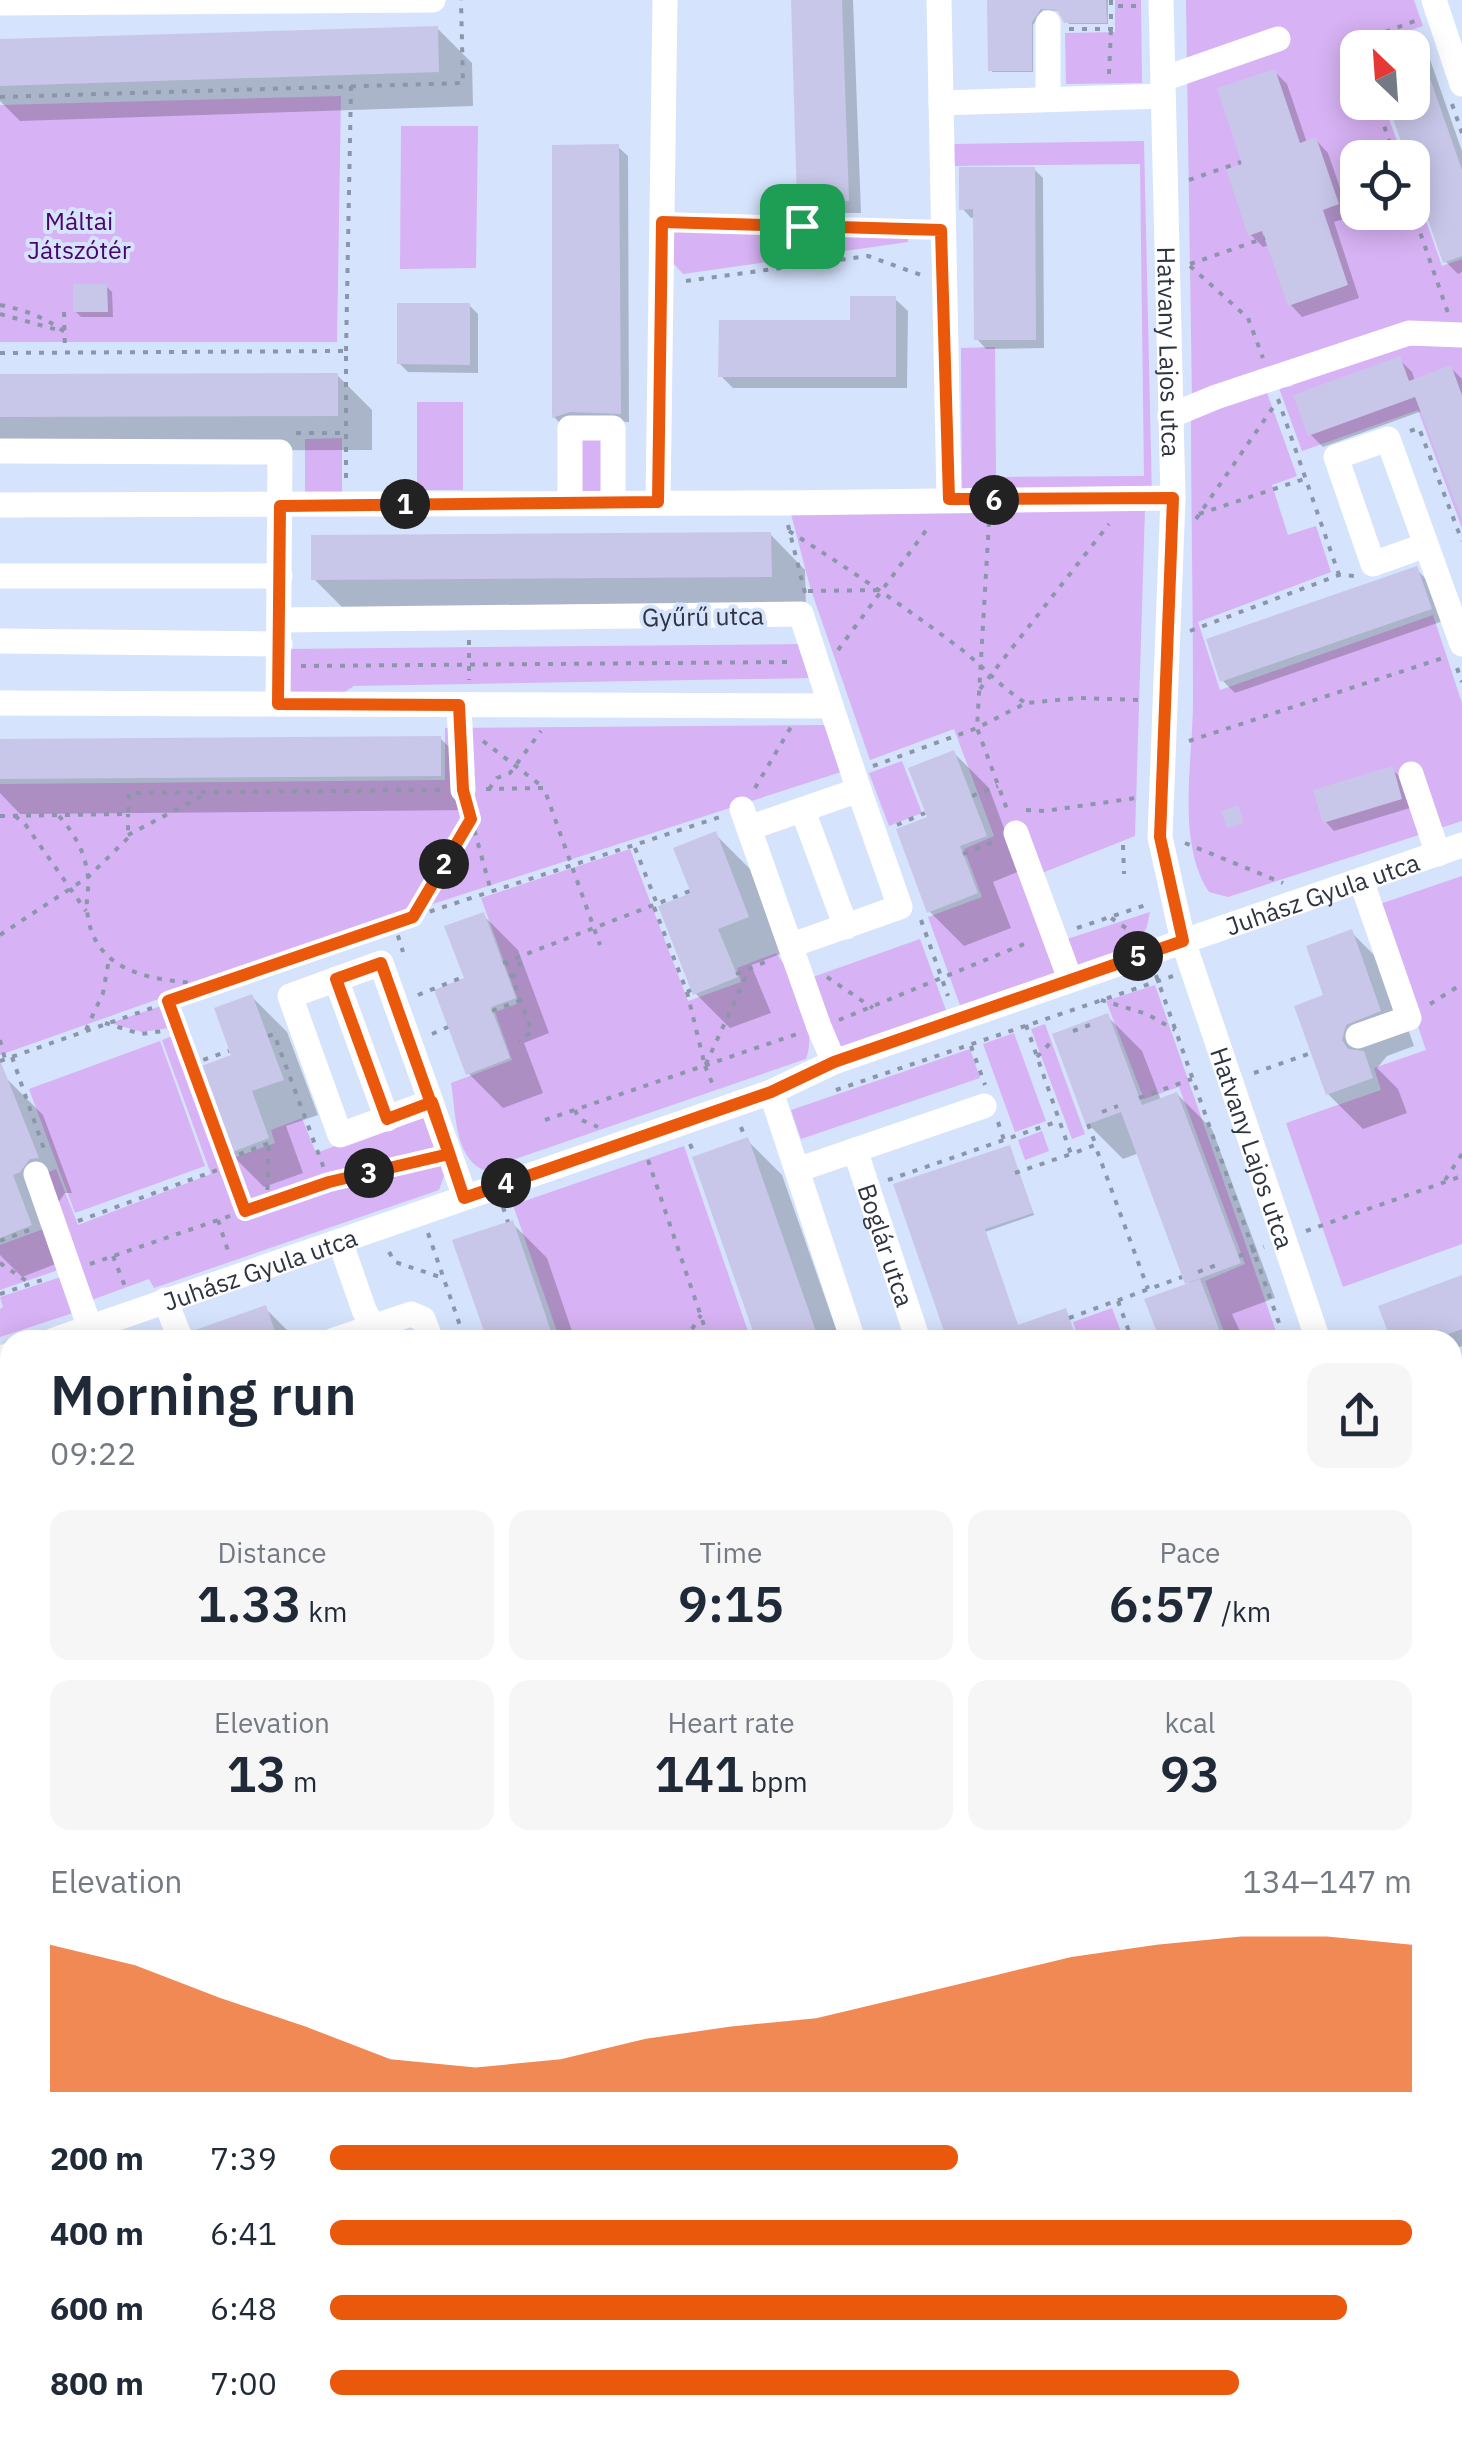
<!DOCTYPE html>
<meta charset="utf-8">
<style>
:root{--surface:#fff;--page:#f6f6f7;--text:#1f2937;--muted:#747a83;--accent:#ea580c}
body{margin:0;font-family:"IBM Plex Sans",sans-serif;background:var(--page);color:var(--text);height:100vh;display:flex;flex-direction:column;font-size:38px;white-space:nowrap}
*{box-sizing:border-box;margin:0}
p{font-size:32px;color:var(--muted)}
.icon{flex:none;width:55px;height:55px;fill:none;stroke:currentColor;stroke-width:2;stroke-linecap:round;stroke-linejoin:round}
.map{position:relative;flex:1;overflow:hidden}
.side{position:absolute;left:0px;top:1330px;width:1462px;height:1112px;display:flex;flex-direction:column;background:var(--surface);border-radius:30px 30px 0 0;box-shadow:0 5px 25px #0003}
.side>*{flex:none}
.needle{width:65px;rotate:335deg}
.fabs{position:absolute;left:1340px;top:30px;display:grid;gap:20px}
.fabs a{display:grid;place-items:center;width:90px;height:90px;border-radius:20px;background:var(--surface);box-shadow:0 5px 25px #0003;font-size:50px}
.pin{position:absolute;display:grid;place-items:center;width:85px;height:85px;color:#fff;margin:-42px;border-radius:20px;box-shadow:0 5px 15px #0006}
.km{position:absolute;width:50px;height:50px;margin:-25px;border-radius:50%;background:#222;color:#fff;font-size:28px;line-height:50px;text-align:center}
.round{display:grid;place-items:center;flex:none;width:105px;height:105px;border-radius:20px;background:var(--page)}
.overview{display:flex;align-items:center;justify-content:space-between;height:170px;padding:0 50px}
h1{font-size:55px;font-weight:600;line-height:75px}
.stats{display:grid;grid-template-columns:repeat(3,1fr);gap:15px;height:170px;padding:10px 50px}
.stats div{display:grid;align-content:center;border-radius:20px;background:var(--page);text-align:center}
.stats b{font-size:50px;font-weight:600}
.stats small{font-size:28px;font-weight:400}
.stats p{font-size:28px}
.chart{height:280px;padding:20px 50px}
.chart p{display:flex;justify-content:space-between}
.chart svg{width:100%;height:180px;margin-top:10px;fill:var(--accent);opacity:.7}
ul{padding:0 50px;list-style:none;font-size:32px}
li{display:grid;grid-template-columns:160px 120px 1fr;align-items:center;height:75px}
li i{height:25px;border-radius:12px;background:var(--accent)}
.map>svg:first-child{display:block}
</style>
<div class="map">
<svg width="1462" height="2441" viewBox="0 0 1462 2441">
<rect width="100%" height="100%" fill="#d6e3fd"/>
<g fill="#d7b2f4">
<path d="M1115 0H1141L1142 83 1066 84 1065 33 1115 32Z"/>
<path d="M1186 0H1414L1423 26 1358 48V102L1383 103 1403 157 1358 158V212H1412L1413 184 1442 266 1462 259V331L1192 400Z"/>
<path d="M341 96 337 342H0V105Z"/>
<path d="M401 126H478L476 268 400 269Z"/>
<path d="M1144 141 1152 498 962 495 961 348 995 347 996 477 1144 476 1140 164 953 166V144Z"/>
<path d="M667 226 908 234V242L683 274 666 255Z"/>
<path d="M1410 337 1462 339V528L1418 410 1302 451 1279 388 1293 386 1290 379Z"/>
<path d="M1265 387 1297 476 1272 485 1288 535 1316 526 1331 572 1198 622 1220 690 1433 615 1462 703V821L1228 897 1209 892C1175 841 1194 755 1193 696 1193 601 1191 506 1191 411Z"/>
<rect x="417" y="402" width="46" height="88"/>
<rect x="573" y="435" width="36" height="65"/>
<path d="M342 438V502L305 503V439Z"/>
<path d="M1145 509 1135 836 1037 875 1061 941 1150 912C1148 920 1148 928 1143 934 1124 958 996 996 961 1008L928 917 982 897 964 849 994 836 954 729 870 760 810 587 791 514Z"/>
<path d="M803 644 814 678 354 686 334 699 292 700 286 682 285 649Z"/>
<path d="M829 725 844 771 371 924 0 1055V784L445 780V728Z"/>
<path d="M902 761 922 813 889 826 869 773Z"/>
<path d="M630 849 688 1001 741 982 737 968 776 953C795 978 818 1027 806 1059L483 1170C454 1156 456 1112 451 1083L512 1060 495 1012 519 1003 481 898Z"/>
<path d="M1462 876V1244L1343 1287 1286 1123 1381 1090 1374 1068 1426 1050 1377 905Z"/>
<path d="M920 939 947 1013 838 1051 810 978Z"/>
<path d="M1155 985 1279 1340H1227L1205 1281 1245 1264 1179 1087 1144 1099 1106 1001Z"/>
<path d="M167 1004 176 1027 142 1032 110 1023Z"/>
<path d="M1045 1024 1085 1134 1072 1139 1031 1029Z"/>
<path d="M1014 1033 1046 1121 1015 1132 983 1044Z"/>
<path d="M178 1034 225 1161 275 1143 271 1130 302 1118 316 1153 425 1113 446 1170 439 1190 154 1288 149 1279 86 1302 38 1176 56 1169 78 1225 211 1174 162 1040Z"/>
<path d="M160 1041 205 1166 75 1213 29 1089Z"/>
<path d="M970 1049 980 1078 801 1139 791 1110Z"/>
<path d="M1042 1131 1049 1151 1025 1160 1018 1140Z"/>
<path d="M684 1146 751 1340H560L513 1205Z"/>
<path d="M46 1228 61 1269 0 1290V1245Z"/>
<path d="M64 1276 76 1312 0 1337V1309L3 1307 0 1297Z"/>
<path d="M1112 1308 1124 1340H1079L1073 1322Z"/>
<path d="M1462 2331V2385L1453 2403V2350Z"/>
<path d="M1453 2426 1462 2431V2441H1407L1411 2433 1452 2432Z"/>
</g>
<g fill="#0003">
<path d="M793 0H853L861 213H812L799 200Z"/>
<path d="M990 0H1108V24H1069L1060 11 1043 10 1033 25V72H992Z"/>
<path d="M437 28 472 63 473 106 20 121 0 101V42Z"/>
<path d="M1415 38 1427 51 1462 151V272L1458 274 1445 261 1412 158V48H1388Z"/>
<path d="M1274 71 1287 84 1307 143 1316 140 1328 153 1350 217 1334 222 1359 298 1302 317 1290 304 1270 245 1263 247 1251 235 1245 165Z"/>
<path d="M618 147 628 156 629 422 580 420 563 426 554 417Z"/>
<path d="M1034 169 1043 178 1044 348 986 349 977 339 976 218H971L962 208Z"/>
<path d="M106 286 112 292 113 317H81L75 311Z"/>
<path d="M895 299 908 311 907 388H733L721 376 852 322Z"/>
<path d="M469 305 478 314V373L408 372 399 363Z"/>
<path d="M1399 359 1412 372 1415 381 1451 368 1462 379V521L1422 411 1323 447 1310 434Z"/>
<path d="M337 375 372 410V450L0 451V376Z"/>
<path d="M770 534 805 570 806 611 349 614 314 579Z"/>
<path d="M1416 569 1428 581 1443 621 1235 693 1223 681Z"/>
<path d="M440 738 475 773V810L20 814 0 793V741Z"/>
<path d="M954 753 989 788 1020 871 993 882 1011 928 964 946 929 911 930 818Z"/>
<path d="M1392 769 1401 778 1410 808 1334 831 1325 821Z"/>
<path d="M715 834 750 869 783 953 751 965 771 1013 730 1028 695 993 694 895Z"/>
<path d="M483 915 518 950 549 1033 524 1043 543 1093 503 1108 468 1073 467 980Z"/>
<path d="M1351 932 1386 967 1414 1046 1387 1056 1377 1068 1398 1089 1407 1113 1363 1129 1328 1094 1326 996Z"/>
<path d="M252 997 287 1032 318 1115 286 1126 303 1173 264 1187 229 1152 234 1057Z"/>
<path d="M1107 1016 1142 1051 1161 1100 1177 1094 1212 1129 1275 1298 1232 1314 1244 1340H1163L1190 1285 1139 1153 1123 1159 1088 1124Z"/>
<path d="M8 1080 43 1115 72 1193H65L55 1207 66 1260 22 1277 0 1255V1083Z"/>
<path d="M747 1140 782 1175 840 1340H759Z"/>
<path d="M1011 1150 1034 1215 985 1232 1018 1327 1076 1340H949L897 1186Z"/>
<path d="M512 1223 547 1258 575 1340H489Z"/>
<path d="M1462 1278V1346L1452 1349V1340H1393Z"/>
<path d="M265 1308 297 1340H212Z"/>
<path d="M1452 1370 1462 1395V1449L1452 1452Z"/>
<path d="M10 1394V1481L0 1484V1398Z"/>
<path d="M10 1545V1733L0 1704V1548Z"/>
<path d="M1452 1898 1462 1922V1927L1452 1930Z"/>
<path d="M0 1936 10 1965V2084L0 2088Z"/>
<path d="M1455 1977 1462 1988V2118L1452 2123Z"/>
<path d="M1452 2172 1462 2182 1452 2191Z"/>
<path d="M1452 2290 1462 2294V2350L1452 2369Z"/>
<path d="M10 2324V2394L0 2398V2332L8 2331 6 2325Z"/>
<path d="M1452 2374 1462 2378V2423L1452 2418Z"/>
<path d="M0 2414 10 2441H0Z"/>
<path d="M106 2432H189L192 2441H109Z"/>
<path d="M297 2432H416L415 2441H299Z"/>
<path d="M916 2432H1078L1073 2441H911Z"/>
</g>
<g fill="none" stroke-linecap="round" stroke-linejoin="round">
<path stroke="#388098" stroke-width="6" d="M800 2441 804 2432"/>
</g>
<g fill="#c9c7e9">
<path d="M791 0H842L849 201 797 202Z"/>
<path d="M987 0H1106L1107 23H1064L1057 10 1041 9 1032 22V71H988Z"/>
<path d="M438 26 439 72 0 86V39Z"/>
<path d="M1415 35 1462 170V256L1443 263 1412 174V158H1407L1387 102H1412V36Z"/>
<path d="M1275 69 1300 143 1316 137 1339 204 1323 210 1348 285 1288 306 1262 231 1248 236 1226 169 1242 164 1217 88Z"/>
<path d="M619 144 621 414 570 412 552 418V145Z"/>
<path d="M959 167H1035L1036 340H974L973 209 959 210Z"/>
<path d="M73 284H107L108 312H73Z"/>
<path d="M850 296H896V377H718L719 320H850Z"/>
<path d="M397 303H470V365L397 364Z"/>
<path d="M1400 356 1409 381 1451 365 1462 395V521L1415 397 1308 436 1293 395Z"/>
<path d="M338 373V416L0 417V374Z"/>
<path d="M771 532 772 577 311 580V535Z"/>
<path d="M1417 566 1432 609 1220 682 1206 639Z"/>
<path d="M441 736V776L0 779V739Z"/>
<path d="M954 750 987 836 960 846 978 893 927 913 896 829 927 817 908 768Z"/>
<path d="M1393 766 1402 799 1323 823 1313 790Z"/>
<path d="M1238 805 1244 823 1227 828 1221 811Z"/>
<path d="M716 831 749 917 718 929 738 977 693 995 658 906 691 893 673 848Z"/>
<path d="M484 912 516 998 491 1007 510 1058 466 1075 434 990 464 978 444 926Z"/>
<path d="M1352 929 1381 1011 1346 1025 1342 1040 1348 1049 1364 1051 1373 1078 1326 1095 1294 1006 1323 995 1306 946Z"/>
<path d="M252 994 284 1080 252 1091 269 1138 227 1154 196 1068 231 1055 214 1008Z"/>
<path d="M1108 1013 1142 1105 1177 1092 1241 1263 1185 1284 1121 1112 1086 1125 1052 1034Z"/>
<path d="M0 1060 39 1158 30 1159 20 1172 13 1175 32 1225 0 1238Z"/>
<path d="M748 1137 819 1340H756L692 1157Z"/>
<path d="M1010 1145 1033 1213 985 1229 1018 1325 1066 1308 1077 1340H947L893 1184Z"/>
<path d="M513 1220 554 1340H487L452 1240Z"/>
<path d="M1462 1275V1329L1432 1340H1391L1378 1306Z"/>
<path d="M1200 1279 1223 1340H1160L1144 1299Z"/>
<path d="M266 1305 278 1340H197L195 1330Z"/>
</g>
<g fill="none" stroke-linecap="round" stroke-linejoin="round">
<g stroke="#8c96ab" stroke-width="4" stroke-dasharray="5 8" stroke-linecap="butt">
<path d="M1111 0V6H1136"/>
<path d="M1069 29H1111V6"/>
<path d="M1358 49 1355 43 1415 21"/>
<path d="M1109 74 1111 29"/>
<path d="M0 97 463 83 461 0"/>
<path d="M1376 102 1395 158"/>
<path d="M1452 104 1462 133"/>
<path d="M1189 180 1241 162"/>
<path d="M1412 209 1448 313"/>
<path d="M686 222 921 230"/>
<path d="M1190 264 1265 238"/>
<path d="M1190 266 1248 318 1263 358"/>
<path d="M686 281 868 256 921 275"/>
<path d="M0 305C25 310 44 317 65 332"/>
<path d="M64 312 65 351"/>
<path d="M0 314 58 330"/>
<path d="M346 351 351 86"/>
<path d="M0 353 346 351V480"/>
<path d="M1278 399 1339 575"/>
<path d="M1410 431 1419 428 1462 541"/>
<path d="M296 433H346"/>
<path d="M1199 514 1304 479"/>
<path d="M1196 519 1276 403"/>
<path d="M989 522 977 728 1008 812"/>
<path d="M788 525 805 593"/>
<path d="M789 531C849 569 905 607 961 649 984 667 1001 688 1026 703"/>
<path d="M808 591 883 590"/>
<path d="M1190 631 1339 575 1355 576"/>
<path d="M469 640V680"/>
<path d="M838 650 930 525"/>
<path d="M301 666 791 662"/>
<path d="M1457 668 1462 682"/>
<path d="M980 689 1109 524"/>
<path d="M483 741 543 787"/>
<path d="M1189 741 1446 657"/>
<path d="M873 766 977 728 1026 703 1078 698 1141 700"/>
<path d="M755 788 791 727"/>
<path d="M486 789 544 788 600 945"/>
<path d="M489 789 497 778 510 773 541 731"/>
<path d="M972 796 998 786"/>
<path d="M1026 810 1045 811 1136 798"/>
<path d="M0 816 128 814 129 793 441 790"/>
<path d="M15 816 25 824 86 911"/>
<path d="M59 816C75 834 86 854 88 878 89 889 86 899 87 909 92 977 160 981 212 984"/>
<path d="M471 818 491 891"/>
<path d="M897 825 925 813"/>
<path d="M128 835 208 793"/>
<path d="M1185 843 1283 883"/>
<path d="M1123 845 1124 874"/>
<path d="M635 848 657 904"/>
<path d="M963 854 996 841"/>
<path d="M654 907 687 992 691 990"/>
<path d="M413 917 473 813"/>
<path d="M1111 918 1132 932"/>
<path d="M921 920 948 996"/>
<path d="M394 923 403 952"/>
<path d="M1077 928 1149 904"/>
<path d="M0 935 88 877 128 838V814"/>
<path d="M506 961 532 1032 518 1041"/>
<path d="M503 963 690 891"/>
<path d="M736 974 770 960"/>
<path d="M1156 975 1285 1340"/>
<path d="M827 977 873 1008"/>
<path d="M513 978 524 955"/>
<path d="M687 992 705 1066 745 979 742 971"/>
<path d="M418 995 463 977"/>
<path d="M1101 1000 1147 1014 1175 1030"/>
<path d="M168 1001 245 1211"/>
<path d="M1430 1004 1462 984"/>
<path d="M492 1011 521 1000"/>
<path d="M839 1020 1029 942"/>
<path d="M105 1023 141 1034 178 1029"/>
<path d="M1026 1025 1071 1154 1095 1145 1148 1289"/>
<path d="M86 1030 103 993 109 959"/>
<path d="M1073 1031 1092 1024"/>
<path d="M432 1034 448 1027"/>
<path d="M268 1036 274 1034 329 1182"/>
<path d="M0 1040 5 1059"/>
<path d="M971 1046 985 1085"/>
<path d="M12 1057 45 1152"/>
<path d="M1037 1057 1054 1039"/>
<path d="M0 1061 413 917 720 817"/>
<path d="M191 1064 229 1051"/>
<path d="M705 1066 713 1085"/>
<path d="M1254 1073 1311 1053"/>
<path d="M836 1090 1173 976"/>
<path d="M1139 1098 1192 1079"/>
<path d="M575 1110 579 1119 598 1127"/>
<path d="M1102 1112 1118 1106"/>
<path d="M545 1120 797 1034"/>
<path d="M998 1122 1006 1146"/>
<path d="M1088 1124 1095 1143"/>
<path d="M741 1127 745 1138"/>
<path d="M690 1144 695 1156"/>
<path d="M227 1159 269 1143"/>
<path d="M648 1160 709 1340"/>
<path d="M1015 1173 1071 1154"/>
<path d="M888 1180 1059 1121"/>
<path d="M1445 1180 1462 1154"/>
<path d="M267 1203 269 1138"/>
<path d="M503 1207 508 1222"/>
<path d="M218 1220 229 1254"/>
<path d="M78 1221 228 1166"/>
<path d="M1306 1231 1462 1176"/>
<path d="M428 1233 465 1340"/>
<path d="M0 1241 29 1230"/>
<path d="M389 1252 395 1262 443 1278"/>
<path d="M113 1256 126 1289"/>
<path d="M1239 1256 1264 1247"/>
<path d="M0 1263 31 1284"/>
<path d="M90 1264 329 1182 425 1160"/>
<path d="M1198 1272 1219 1264"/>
<path d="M0 1294 48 1278"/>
<path d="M1118 1301 1132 1340"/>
<path d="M1069 1318 1182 1277"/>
<path d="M136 1340 155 1333"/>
<path d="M663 1340H667"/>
<path d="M685 1340 701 1315"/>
<path d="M0 1496 10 1493"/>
<path d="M0 1789 10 1778"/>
<path d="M0 1826 10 1838"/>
<path d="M0 2143 10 2140"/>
<path d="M0 2263 10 2259"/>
</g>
<g stroke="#fff" stroke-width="25">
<path d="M939 0 949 499"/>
<path id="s1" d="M1161 0 1173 498 1160 837 1183 941 1318 1340"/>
<path d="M1434 0 1462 84"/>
<path d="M0 3 433 0"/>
<path d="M1048 23V99"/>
<path d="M1163 79 1278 39"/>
<path d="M941 103 1163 96"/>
<path d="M1170 416 1216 397 1409 333 1462 335"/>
<path d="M0 451 280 452 278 704"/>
<path d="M658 502 665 0"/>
<path d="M570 503V428H613V503"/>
<path d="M0 505 782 503 1173 498"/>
<path d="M1426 545 1373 564 1336 457 1388 439 1462 644"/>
<path d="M0 576H280"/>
<path d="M0 641 280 644"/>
<path d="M0 703 831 706 801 614 281 620"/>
<path d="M459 705 463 790"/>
<path d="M831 706 859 790"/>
<path d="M1411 774 1438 854"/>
<path d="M742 809 819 1027 834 1062"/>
<path d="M803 811 846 927"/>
<path d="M749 828 859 790 900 907 792 945"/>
<path d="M1016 833 1070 979"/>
<path d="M336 979 387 1119"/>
<path d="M1358 1036 1409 1018 1361 880"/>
<path d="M771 1092 853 1340"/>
<path d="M431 1102 340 1135 290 996 381 963 431 1102 433 1108 465 1197"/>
<path id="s2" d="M855 1150 918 1340"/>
<path d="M797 1170 984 1106"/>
<path d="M36 1174 90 1328"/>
<path d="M340 1241 364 1310 380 1340"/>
<path d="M165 1300 181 1340"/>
<path id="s3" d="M54 1340 771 1092 834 1062 1462 845"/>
<path d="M334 1340 411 1314 423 1319 431 1340"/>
<path d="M0 1358 10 1355"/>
<path d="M0 1457 10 1454"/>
<path d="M1452 1746 1462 1781"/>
<path d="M0 1869 10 1898"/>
<path d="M1452 1957 1462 1954"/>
<path d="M0 2173 10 2169"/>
<path d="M1452 2221 1462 2214"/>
<path d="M0 2228 10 2224"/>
<path d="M238 2432 241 2441"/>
<path d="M1281 2432 1298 2441"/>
<path d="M518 2441 542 2432"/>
<path d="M869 2441 874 2432"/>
<path d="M1103 2441 1107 2432"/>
<path d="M1329 2441 1334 2432"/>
</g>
</g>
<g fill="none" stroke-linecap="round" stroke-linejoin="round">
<defs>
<path id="route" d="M802 226 662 222 658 502 280 506 278 704 459 705 463 790 471 819 413 917 168 1001 245 1211 329 1182 449 1154 381 963 336 979 387 1119 432 1102 464 1198 771 1092 834 1062 1183 941 1160 837 1173 498 949 499 941 230 802 226"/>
</defs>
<use href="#route" stroke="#fff" stroke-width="20"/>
<use href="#route" stroke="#ea580c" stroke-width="12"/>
</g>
<g text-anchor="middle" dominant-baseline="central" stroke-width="8" stroke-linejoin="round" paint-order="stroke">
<g font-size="25" fill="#4a066c" stroke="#d6e3fd">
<text x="79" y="220">Máltai<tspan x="79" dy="29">Játszótér</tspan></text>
</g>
<g font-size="25" fill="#2e3441" stroke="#d6e3fd">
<text stroke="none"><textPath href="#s1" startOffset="352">Hatvany Lajos utca</textPath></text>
<text transform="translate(703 616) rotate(-1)">Gyűrű utca</text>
<text stroke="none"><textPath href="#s3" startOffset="1345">Juhász Gyula utca</textPath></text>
<text stroke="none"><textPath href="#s1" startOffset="1162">Hatvany Lajos utca</textPath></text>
<text stroke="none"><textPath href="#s2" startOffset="100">Boglár utca</textPath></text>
<text stroke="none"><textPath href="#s3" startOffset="218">Juhász Gyula utca</textPath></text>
</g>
</g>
</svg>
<div class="fabs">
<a><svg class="needle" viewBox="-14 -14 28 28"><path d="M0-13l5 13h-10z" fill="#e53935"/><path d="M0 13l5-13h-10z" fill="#747a83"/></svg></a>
<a><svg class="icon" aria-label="locate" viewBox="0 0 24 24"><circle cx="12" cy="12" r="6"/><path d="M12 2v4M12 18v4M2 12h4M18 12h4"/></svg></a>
</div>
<div class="pin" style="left:802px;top:226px;background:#1e9e55"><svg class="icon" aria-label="arrive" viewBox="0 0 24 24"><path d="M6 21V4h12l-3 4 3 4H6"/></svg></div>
<b class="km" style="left:405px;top:504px">1</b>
<b class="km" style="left:444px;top:864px">2</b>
<b class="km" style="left:369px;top:1173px">3</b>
<b class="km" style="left:506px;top:1183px">4</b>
<b class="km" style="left:1138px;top:956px">5</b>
<b class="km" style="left:994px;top:500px">6</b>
<section class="side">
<div class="overview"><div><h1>Morning run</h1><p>09:22</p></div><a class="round"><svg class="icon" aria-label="share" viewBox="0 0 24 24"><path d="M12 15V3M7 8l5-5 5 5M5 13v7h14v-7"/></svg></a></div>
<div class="stats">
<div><p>Distance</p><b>1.33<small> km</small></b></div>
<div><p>Time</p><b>9:15</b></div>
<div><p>Pace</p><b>6:57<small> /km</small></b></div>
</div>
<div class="stats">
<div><p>Elevation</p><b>13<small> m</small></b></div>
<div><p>Heart rate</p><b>141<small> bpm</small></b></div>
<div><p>kcal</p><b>93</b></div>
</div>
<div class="chart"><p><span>Elevation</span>134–147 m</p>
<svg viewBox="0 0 160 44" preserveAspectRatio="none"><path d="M0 44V8L10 13L20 21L30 28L40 36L50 38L60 36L70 31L80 28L90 26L100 21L110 16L120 11L130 8L140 6L150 6L160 8V44z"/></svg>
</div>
<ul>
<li><b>200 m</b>7:39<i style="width:58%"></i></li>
<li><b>400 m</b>6:41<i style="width:100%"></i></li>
<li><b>600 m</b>6:48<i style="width:94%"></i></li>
<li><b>800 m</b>7:00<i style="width:84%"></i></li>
</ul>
</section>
</div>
